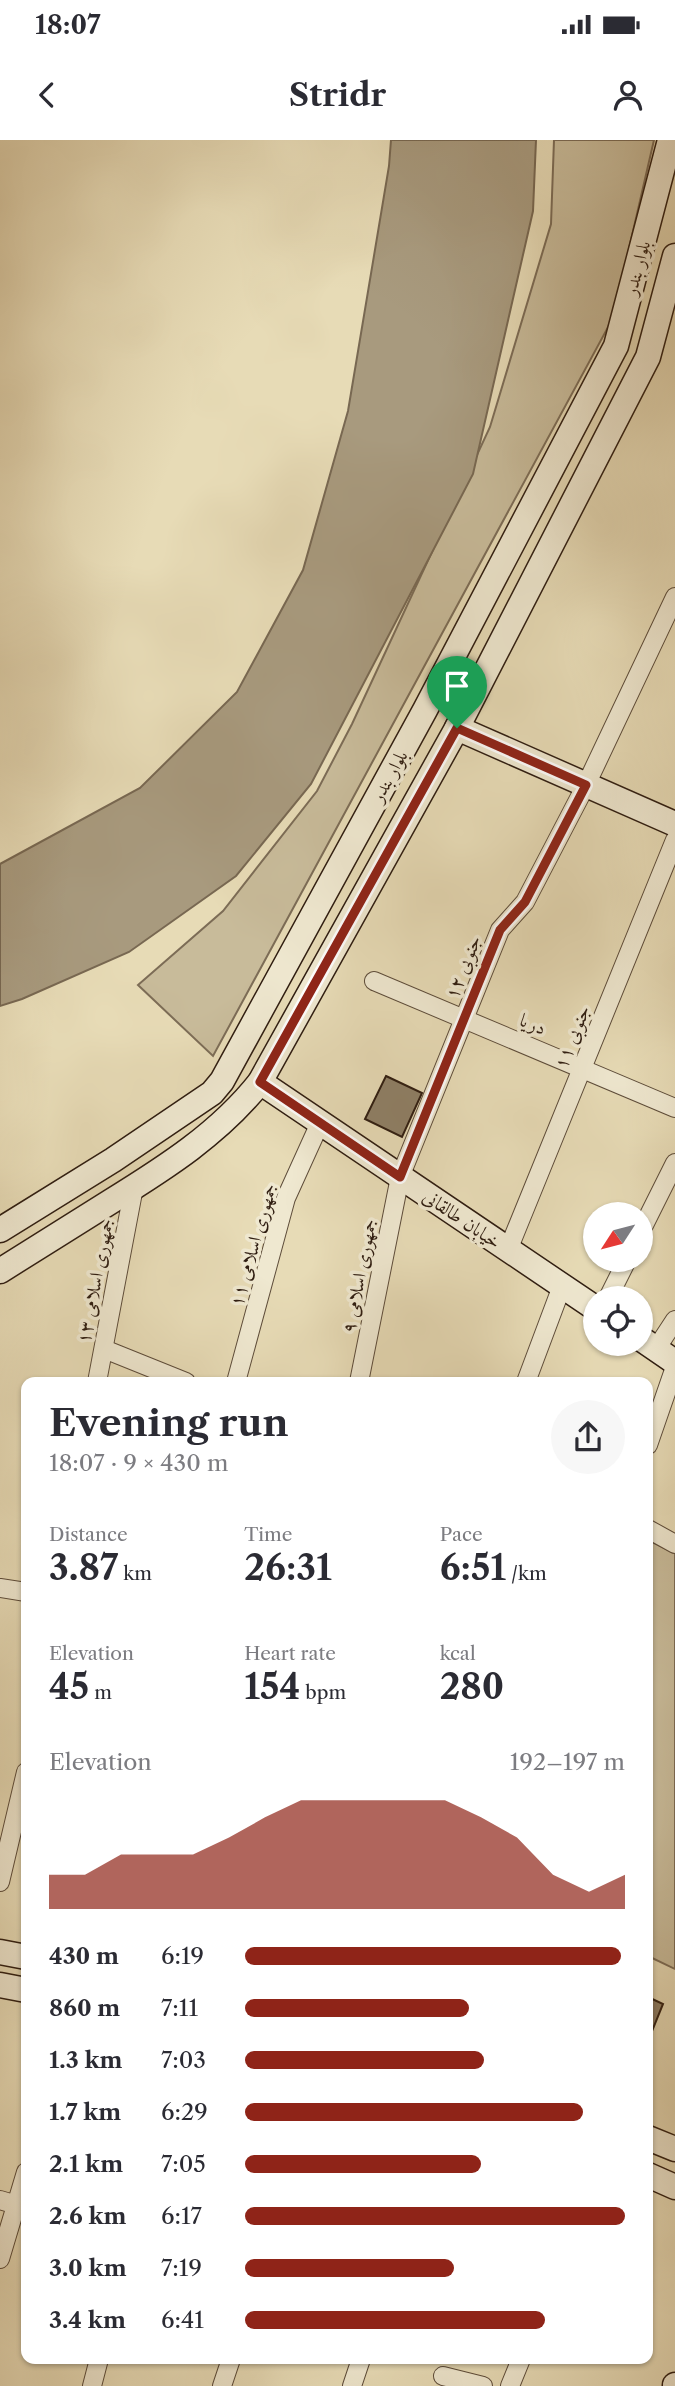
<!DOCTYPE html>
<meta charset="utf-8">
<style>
:root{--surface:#fff;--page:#f7f7f7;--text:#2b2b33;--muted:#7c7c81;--accent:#8f2418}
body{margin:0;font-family:"Libre Caslon Text",Amiri,serif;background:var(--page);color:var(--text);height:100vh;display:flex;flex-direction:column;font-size:26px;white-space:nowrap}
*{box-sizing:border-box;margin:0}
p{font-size:23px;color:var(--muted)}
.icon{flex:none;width:38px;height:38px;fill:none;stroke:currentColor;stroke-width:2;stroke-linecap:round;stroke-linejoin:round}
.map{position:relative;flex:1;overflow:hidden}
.panel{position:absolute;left:21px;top:1237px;width:632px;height:987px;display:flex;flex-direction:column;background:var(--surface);border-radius:14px;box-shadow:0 2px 5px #0004}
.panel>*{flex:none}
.needle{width:46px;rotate:234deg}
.fabs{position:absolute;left:583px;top:1062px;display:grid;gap:14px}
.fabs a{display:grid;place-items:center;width:70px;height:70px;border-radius:50%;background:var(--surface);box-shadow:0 2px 5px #0004;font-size:35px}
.pin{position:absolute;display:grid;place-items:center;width:60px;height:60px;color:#fff;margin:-72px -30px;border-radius:50% 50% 50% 0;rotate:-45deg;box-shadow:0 0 7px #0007}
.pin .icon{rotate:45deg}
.round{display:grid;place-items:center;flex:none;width:74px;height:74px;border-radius:37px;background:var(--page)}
.head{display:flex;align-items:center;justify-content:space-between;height:119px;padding:0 28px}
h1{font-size:38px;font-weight:700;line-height:52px}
.stats{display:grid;grid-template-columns:repeat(3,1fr);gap:10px;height:119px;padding:7px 28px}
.stats div{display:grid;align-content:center}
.stats b{font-size:35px;font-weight:700}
.stats small{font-size:19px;font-weight:400}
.stats p{font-size:19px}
.chart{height:196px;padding:14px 28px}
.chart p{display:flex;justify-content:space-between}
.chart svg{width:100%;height:126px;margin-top:7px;fill:var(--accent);opacity:.7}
ul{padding:0 28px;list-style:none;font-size:23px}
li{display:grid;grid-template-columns:112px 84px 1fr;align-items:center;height:52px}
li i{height:18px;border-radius:9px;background:var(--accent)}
.status{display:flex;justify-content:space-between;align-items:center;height:49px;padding:0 35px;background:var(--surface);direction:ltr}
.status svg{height:19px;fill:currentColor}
header{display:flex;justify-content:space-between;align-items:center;height:91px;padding:0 28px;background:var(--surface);font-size:32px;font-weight:700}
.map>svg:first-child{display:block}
</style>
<div class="status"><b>18:07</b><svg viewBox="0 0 49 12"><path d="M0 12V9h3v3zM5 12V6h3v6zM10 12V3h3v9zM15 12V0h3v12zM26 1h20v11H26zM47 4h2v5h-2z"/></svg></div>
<header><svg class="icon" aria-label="back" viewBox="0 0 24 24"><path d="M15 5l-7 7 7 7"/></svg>Stridr<svg class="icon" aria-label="person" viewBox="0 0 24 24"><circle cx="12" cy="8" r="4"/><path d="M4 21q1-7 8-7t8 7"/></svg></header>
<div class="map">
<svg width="675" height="2246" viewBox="0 0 675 2246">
<rect width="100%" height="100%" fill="#e7dbb6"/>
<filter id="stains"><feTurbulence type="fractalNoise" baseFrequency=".00286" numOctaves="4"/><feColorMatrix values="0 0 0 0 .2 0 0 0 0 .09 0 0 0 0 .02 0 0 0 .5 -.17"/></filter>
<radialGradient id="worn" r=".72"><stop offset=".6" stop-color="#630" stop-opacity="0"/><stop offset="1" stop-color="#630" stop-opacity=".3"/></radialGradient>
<g fill="#c8bb9a" stroke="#7c6c56" stroke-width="2">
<path d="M554 0H654L613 178 213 916 138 845 223 771 317 651 352 584 490 287 551 84Z"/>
<path d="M648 1400 675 1413V1829L648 1816Z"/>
</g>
<path fill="#a89a7e" stroke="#786852" stroke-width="2" d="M391 0H536L533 71 473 334 311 644 236 736 129 812 22 859 0 866V724L140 648 237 552 303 430 348 271 389 26Z"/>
<g fill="#8f8067" stroke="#2f1d11" stroke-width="2">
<path d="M386 936 422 953 402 997 365 979Z"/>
<path d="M648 1857 663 1864 648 1901Z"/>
</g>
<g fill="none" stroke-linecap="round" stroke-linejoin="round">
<defs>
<g id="street">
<path d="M374 841 675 968"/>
<path d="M640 1093 675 1023"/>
<path d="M508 1110 675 700"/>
<path d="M608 1158 627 1120"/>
<path d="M104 1209 186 1242"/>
<path d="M656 1209 675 1180"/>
<path d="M97 1242 134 1047"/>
<path d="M236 1242 286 1058 320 983"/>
<path d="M359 1242 400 1037 500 790 525 762 586 645 675 457"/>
<path d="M526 1242 562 1146"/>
<path d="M648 1305 675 1227"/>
<path d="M648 1389 675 1404"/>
<path d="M0 1448 26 1452"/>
<path d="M0 1742 26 1632"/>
<path d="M0 2060 17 2065"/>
<path d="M0 2119 26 2032"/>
<path d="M443 2236 483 2246"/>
<path d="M92 2246 99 2219"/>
<path d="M222 2246 231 2219"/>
<path d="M352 2246 361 2219"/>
<path d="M510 2246 521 2219"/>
</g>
<g id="secondary">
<path d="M457 588 675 684"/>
<path d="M260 942 595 1168"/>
<path d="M0 1090 113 1020 212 953 222 941 425 570 616 206 670 0"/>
<path d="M0 1131C37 1108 73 1085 110 1062 165 1028 220 993 260 942L457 588 648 217 675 116"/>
<path d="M640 1198 675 1222"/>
<path d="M0 1812 26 1817"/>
<path d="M0 1845 26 1850"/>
<path d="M648 1998 675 2009"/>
<path d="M648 2035 675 2047"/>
<path d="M675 2246V2245"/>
</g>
</defs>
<use href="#street" stroke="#5d4c3a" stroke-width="20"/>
<use href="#secondary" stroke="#2f1d11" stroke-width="27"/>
<use href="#street" stroke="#efe8d0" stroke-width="18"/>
<use href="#secondary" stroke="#efe8d0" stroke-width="24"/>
</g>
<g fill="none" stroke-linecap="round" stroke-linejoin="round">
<defs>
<path id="route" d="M457 588 586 645 525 762 500 790 400 1037 260 942Z"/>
</defs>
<use href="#route" stroke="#fff" stroke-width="14"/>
<use href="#route" stroke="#8f2418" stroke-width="9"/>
</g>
<g text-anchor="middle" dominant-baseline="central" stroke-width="7" stroke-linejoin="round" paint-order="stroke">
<g font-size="19" fill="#2f1d11" stroke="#efe8d0">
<text transform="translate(637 128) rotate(-75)">بلوار بندر</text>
<text transform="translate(389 636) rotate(-61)">بلوار بندر</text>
<text transform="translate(463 827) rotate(-68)">۱۲ جنوبی</text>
<text transform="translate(533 884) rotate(23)">دریا</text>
<text transform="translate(572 897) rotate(-68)">۱۱ جنوبی</text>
<text transform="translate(462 1079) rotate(34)">خیابان طالقانی</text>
<text transform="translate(253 1105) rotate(-74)">جمهوری اسلامی ۱۱</text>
<text transform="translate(359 1136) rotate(-79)">جمهوری اسلامی ۹</text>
<text transform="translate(95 1141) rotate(-79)">جمهوری اسلامی ۱۳</text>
</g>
</g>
<rect width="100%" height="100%" filter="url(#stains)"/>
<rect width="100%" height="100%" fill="url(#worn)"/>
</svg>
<div class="fabs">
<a><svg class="needle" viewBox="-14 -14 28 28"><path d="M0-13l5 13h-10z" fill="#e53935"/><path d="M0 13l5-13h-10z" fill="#7c7c81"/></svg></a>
<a><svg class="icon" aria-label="locate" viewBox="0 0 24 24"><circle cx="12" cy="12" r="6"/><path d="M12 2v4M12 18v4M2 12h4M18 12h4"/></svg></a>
</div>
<div class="pin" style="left:457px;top:588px;background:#1e9e55"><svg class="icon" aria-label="arrive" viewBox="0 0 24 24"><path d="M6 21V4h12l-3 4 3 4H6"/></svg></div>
<section class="panel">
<div class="head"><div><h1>Evening run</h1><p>18:07 · 9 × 430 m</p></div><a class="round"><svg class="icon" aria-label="share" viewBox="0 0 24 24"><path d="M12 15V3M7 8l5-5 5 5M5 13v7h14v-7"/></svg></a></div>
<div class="stats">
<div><p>Distance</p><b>3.87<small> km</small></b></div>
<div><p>Time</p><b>26:31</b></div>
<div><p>Pace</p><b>6:51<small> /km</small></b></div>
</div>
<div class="stats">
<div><p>Elevation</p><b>45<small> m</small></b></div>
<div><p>Heart rate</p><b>154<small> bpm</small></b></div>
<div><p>kcal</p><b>280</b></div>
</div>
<div class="chart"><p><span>Elevation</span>192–197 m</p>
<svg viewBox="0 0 160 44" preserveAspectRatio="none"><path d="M0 44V32L10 32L20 25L30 25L40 25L50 19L60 12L70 6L80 6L90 6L100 6L110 6L120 12L130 19L140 32L150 38L160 32V44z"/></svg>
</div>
<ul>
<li><b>430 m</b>6:19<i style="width:99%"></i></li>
<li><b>860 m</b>7:11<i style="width:59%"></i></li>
<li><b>1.3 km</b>7:03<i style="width:63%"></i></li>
<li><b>1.7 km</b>6:29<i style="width:89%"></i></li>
<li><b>2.1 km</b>7:05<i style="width:62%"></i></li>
<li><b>2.6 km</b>6:17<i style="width:100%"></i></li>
<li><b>3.0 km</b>7:19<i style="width:55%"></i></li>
<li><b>3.4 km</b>6:41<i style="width:79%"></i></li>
</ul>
</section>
</div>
